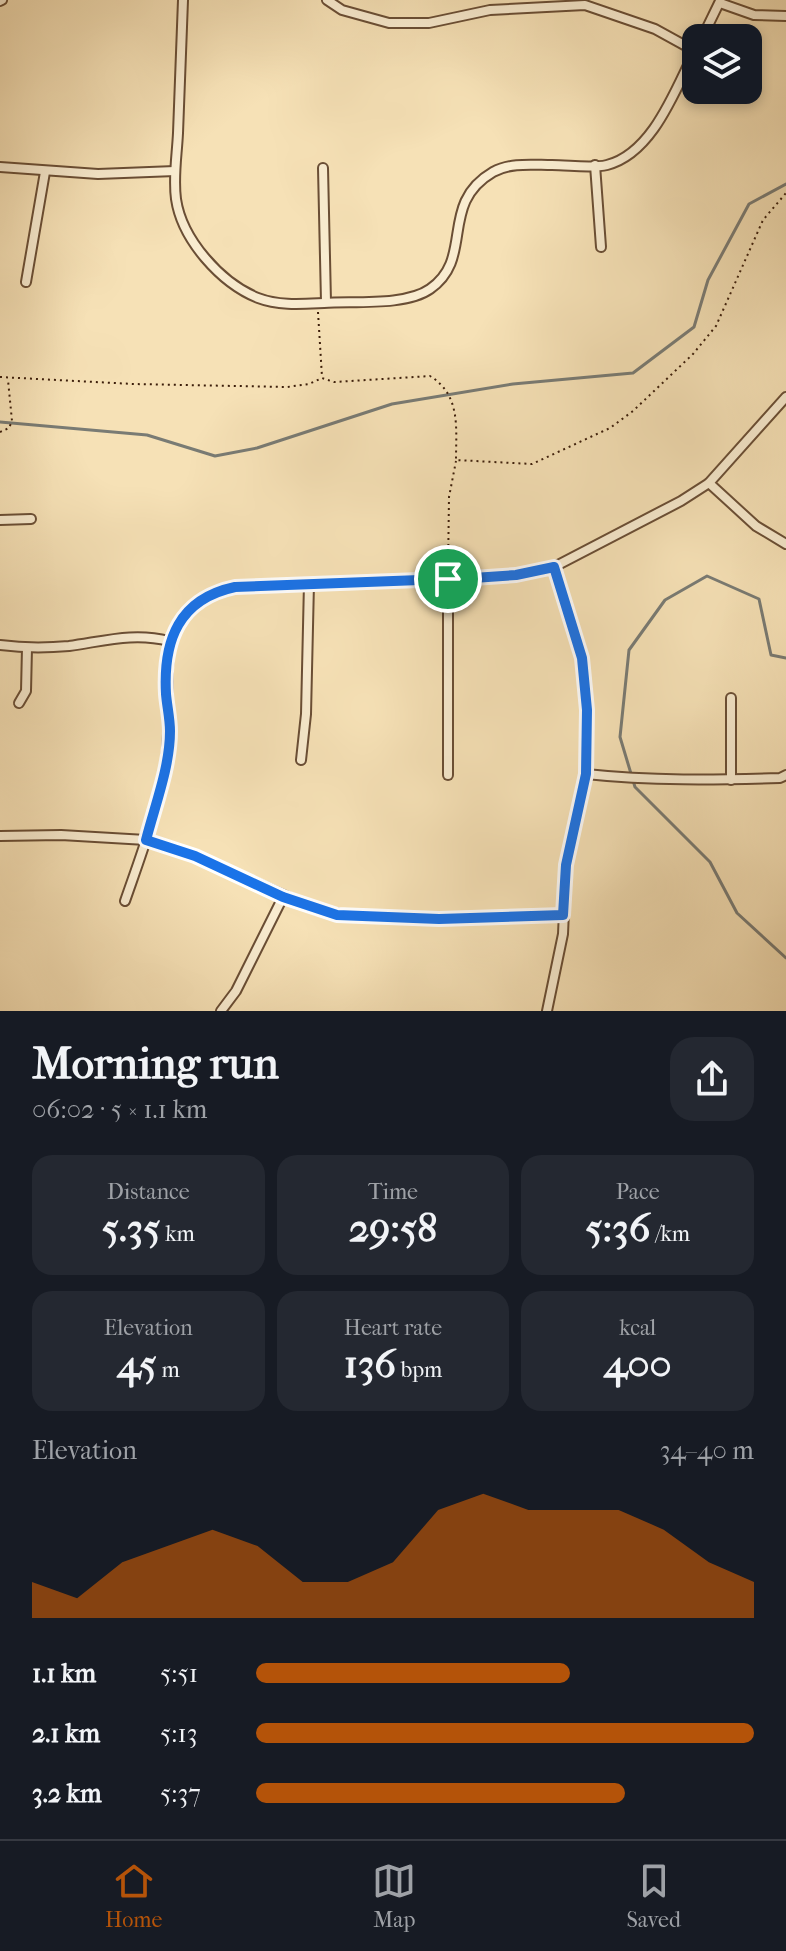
<!DOCTYPE html>
<meta charset="utf-8">
<style>
:root{--surface:#171b24;--page:#242831;--text:#f1f3f6;--muted:#9ea1a6;--line:#363941;--accent:#b45309}
body{margin:0;font-family:"IM FELL French Canon",serif;background:var(--page);color:var(--text);height:100vh;display:flex;flex-direction:column;font-size:30px;white-space:nowrap}
*{box-sizing:border-box;margin:0}
p{font-size:26px;color:var(--muted)}
.icon{flex:none;width:44px;height:44px;fill:none;stroke:currentColor;stroke-width:2;stroke-linecap:round;stroke-linejoin:round}
.map{position:relative;height:1011px;overflow:hidden}
.details{display:flex;flex-direction:column;background:var(--surface);flex:1}
.details>*{flex:none}
.tools{position:absolute;left:682px;top:24px;display:grid;gap:16px}
.tools a{display:grid;place-items:center;width:80px;height:80px;border-radius:16px;background:var(--surface);box-shadow:0 4px 12px #0003;font-size:40px}
.pin{position:absolute;display:grid;place-items:center;width:68px;height:68px;color:#fff;margin:-34px;border:4px solid #fff;border-radius:50%;box-shadow:0 2px 8px #0007}
.round{display:grid;place-items:center;flex:none;width:84px;height:84px;border-radius:24px;background:var(--page)}
.overview{display:flex;align-items:center;justify-content:space-between;height:136px;padding:0 32px}
h1{font-size:44px;font-weight:700;line-height:60px}
.stats{display:grid;grid-template-columns:repeat(3,1fr);gap:12px;height:136px;padding:8px 32px}
.stats div{display:grid;align-content:center;border-radius:20px;background:var(--page);text-align:center}
.stats b{font-size:40px;font-weight:700}
.stats small{font-size:22px;font-weight:400}
.stats p{font-size:22px}
.chart{height:224px;padding:16px 32px}
.chart p{display:flex;justify-content:space-between}
.chart svg{width:100%;height:144px;margin-top:8px;fill:var(--accent);opacity:.7}
ul{padding:0 32px;list-style:none;font-size:26px}
li{display:grid;grid-template-columns:128px 96px 1fr;align-items:center;height:60px}
li i{height:20px;border-radius:10px;background:var(--accent)}
.tabs{display:flex;justify-content:space-around;align-items:center;height:112px;border-top:2px solid var(--line);background:var(--surface);font-size:22px;color:var(--muted)}
.tabs a{display:grid;justify-items:center;gap:4px}
.tabs .active{color:var(--accent)}
.map>svg:first-child{display:block}
</style>
<div class="map">
<svg width="786" height="1011" viewBox="0 0 786 1011">
<rect width="100%" height="100%" fill="#f6e1b6"/>
<filter id="stains"><feTurbulence type="fractalNoise" baseFrequency=".0025" numOctaves="4"/><feColorMatrix values="0 0 0 0 .2 0 0 0 0 .09 0 0 0 0 .02 0 0 0 .5 -.17"/></filter>
<radialGradient id="worn" r=".72"><stop offset=".6" stop-color="#630" stop-opacity="0"/><stop offset="1" stop-color="#630" stop-opacity=".3"/></radialGradient>
<g fill="none" stroke-linecap="round" stroke-linejoin="round">
<g stroke="#797b74" stroke-width="3">
<path d="M0 422 147 435 215 456 257 448 392 404 513 384 633 373 694 327 708 280 749 204 786 184"/>
<path d="M786 658 771 655 759 599 707 576 665 600 629 650 620 737 635 787 710 862 737 913 786 958"/>
</g>
<defs>
<g id="minor">
<path d="M183 0C181 44 180 89 178 133 177 155 173 177 176 199 182 240 221 283 258 298 279 306 302 304 324 303 354 301 406 306 430 289 475 258 438 204 493 172 511 162 533 165 552 165 569 165 591 169 607 165 654 153 676 87 696 49"/>
<path d="M327 0 342 10 389 23H429L490 10 585 5 655 29 695 51"/>
<path d="M0 1 2 0"/>
<path d="M720 3 754 15 786 16"/>
<path d="M702 38 720 1"/>
<path d="M595 165 601 247"/>
<path d="M0 167 98 174 175 171"/>
<path d="M323 168 326 302"/>
<path d="M26 282 45 172"/>
<path d="M786 397 709 483 756 526 786 544"/>
<path d="M0 520 31 519"/>
<path d="M0 645C23 648 46 648 69 646 105 641 134 632 169 641"/>
<path d="M19 703 26 691 27 648"/>
<path d="M301 760 306 714 309 583"/>
<path d="M586 774C651 781 715 780 780 778L786 775"/>
<path d="M448 775V579"/>
<path d="M731 780V698"/>
<path d="M0 836 61 835 146 840 195 856 315 909 349 916 439 919 563 915"/>
<path d="M125 901C141 855 159 808 166 759 177 691 140 608 235 587L473 578 516 575 554 567 681 501 709 483"/>
<path d="M221 1011 236 991 283 897"/>
<path d="M547 1011 563 934 566 865 586 774 587 710 582 658 554 567"/>
</g>
</defs>
<use href="#minor" stroke="#6a4e35" stroke-width="12"/>
<g stroke="#3b1d0a" stroke-width="2" stroke-dasharray="2 4" stroke-linecap="butt">
<path d="M318 312 322 377"/>
<path d="M0 377 133 384 287 387 309 384 322 378 334 382 430 376C461 395 456 428 456 460L532 464 610 428 633 411 693 354 716 326 763 220 786 193"/>
<path d="M0 432 9 428 12 421 8 380"/>
<path d="M448 570 449 497 456 461"/>
</g>
<use href="#minor" stroke="#f9ecd0" stroke-width="8"/>
</g>
<g fill="none" stroke-linecap="round" stroke-linejoin="round">
<defs>
<path id="route" d="M554 567 582 658 587 710 586 774 566 865 563 915 439 919 337 915 283 897 195 856 146 840C155 805 170 767 170 731 170 719 167 706 166 694 163 640 179 599 235 587L473 578 516 575Z"/>
</defs>
<use href="#route" stroke="#fff" stroke-width="16"/>
<use href="#route" stroke="#1a73e8" stroke-width="10"/>
</g>
<rect width="100%" height="100%" filter="url(#stains)"/>
<rect width="100%" height="100%" fill="url(#worn)"/>
</svg>
<div class="tools">
<a><svg class="icon" aria-label="layers" viewBox="0 0 24 24"><path d="M12 4l9 5-9 5-9-5zM3 14l9 5 9-5"/></svg></a>
</div>
<div class="pin" style="left:448px;top:579px;background:#1e9e55"><svg class="icon" aria-label="arrive" viewBox="0 0 24 24"><path d="M6 21V4h12l-3 4 3 4H6"/></svg></div>
</div>
<section class="details">
<div class="overview"><div><h1>Morning run</h1><p>06:02 · 5 × 1.1 km</p></div><a class="round"><svg class="icon" aria-label="share" viewBox="0 0 24 24"><path d="M12 15V3M7 8l5-5 5 5M5 13v7h14v-7"/></svg></a></div>
<div class="stats">
<div><p>Distance</p><b>5.35<small> km</small></b></div>
<div><p>Time</p><b>29:58</b></div>
<div><p>Pace</p><b>5:36<small> /km</small></b></div>
</div>
<div class="stats">
<div><p>Elevation</p><b>45<small> m</small></b></div>
<div><p>Heart rate</p><b>136<small> bpm</small></b></div>
<div><p>kcal</p><b>400</b></div>
</div>
<div class="chart"><p><span>Elevation</span>34–40 m</p>
<svg viewBox="0 0 160 44" preserveAspectRatio="none"><path d="M0 44V33L10 38L20 27L30 22L40 17L50 22L60 33L70 33L80 27L90 11L100 6L110 11L120 11L130 11L140 17L150 27L160 33V44z"/></svg>
</div>
<ul>
<li><b>1.1 km</b>5:51<i style="width:63%"></i></li>
<li><b>2.1 km</b>5:13<i style="width:100%"></i></li>
<li><b>3.2 km</b>5:37<i style="width:74%"></i></li>
</ul>
</section>
<nav class="tabs">
<a class="active"><svg class="icon" aria-label="home" viewBox="0 0 24 24"><path d="M3 11l9-7 9 7M6 9v11h12V9"/></svg>Home</a>
<a><svg class="icon" aria-label="map" viewBox="0 0 24 24"><path d="M3 6l6-2 6 2 6-2v14l-6 2-6-2-6 2zM9 4v14M15 6v14"/></svg>Map</a>
<a><svg class="icon" aria-label="saved" viewBox="0 0 24 24"><path d="M7 4h10v16l-5-4-5 4z"/></svg>Saved</a>
</nav>
